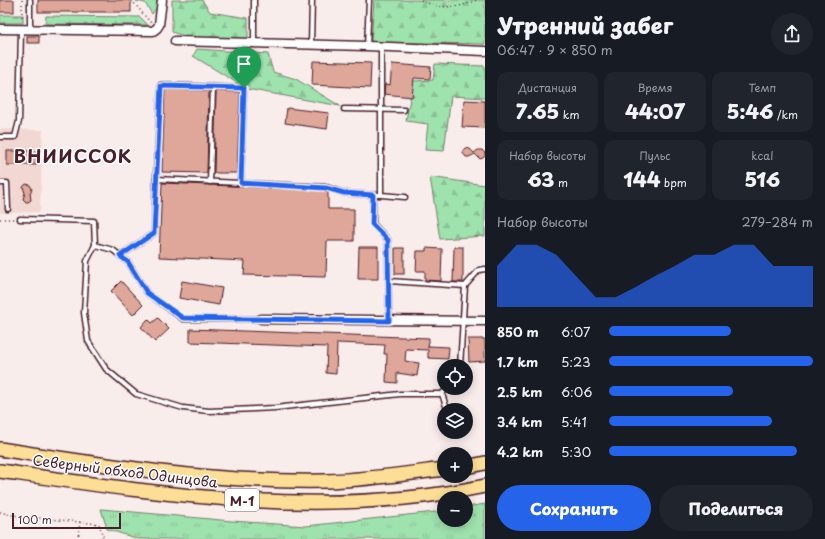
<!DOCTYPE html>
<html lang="ru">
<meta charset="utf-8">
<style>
:root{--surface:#171b24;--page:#20242c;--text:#f1f3f6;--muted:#9ea1a6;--accent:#2563eb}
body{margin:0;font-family:"Playpen Sans",sans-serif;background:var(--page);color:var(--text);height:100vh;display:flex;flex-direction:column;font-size:15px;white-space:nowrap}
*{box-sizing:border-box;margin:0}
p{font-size:13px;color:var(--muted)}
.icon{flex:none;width:22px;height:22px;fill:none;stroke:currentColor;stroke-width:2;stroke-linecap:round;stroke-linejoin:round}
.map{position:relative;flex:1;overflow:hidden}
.details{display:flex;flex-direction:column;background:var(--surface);width:340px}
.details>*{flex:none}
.fabs{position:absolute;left:437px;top:359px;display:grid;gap:8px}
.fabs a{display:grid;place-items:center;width:36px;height:36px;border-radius:50%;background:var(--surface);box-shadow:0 2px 10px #0003;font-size:20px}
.scale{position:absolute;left:12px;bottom:10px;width:109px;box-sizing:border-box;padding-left:4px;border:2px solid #4a1f2b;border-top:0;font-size:11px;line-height:14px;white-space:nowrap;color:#4a1f2b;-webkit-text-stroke:3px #fff;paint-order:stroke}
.pin{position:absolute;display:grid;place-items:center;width:34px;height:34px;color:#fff;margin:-41px -17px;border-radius:50% 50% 50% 0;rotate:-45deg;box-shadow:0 0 4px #0007}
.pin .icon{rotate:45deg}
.round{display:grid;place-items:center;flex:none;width:42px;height:42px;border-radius:21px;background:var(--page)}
.summary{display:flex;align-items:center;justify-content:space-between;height:68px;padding:0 12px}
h1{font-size:22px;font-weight:800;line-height:30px}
.figures{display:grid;grid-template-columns:repeat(3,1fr);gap:6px;height:68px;padding:4px 12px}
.figures div{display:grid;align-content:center;border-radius:10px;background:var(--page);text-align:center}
.figures b{font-size:20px;font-weight:800}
.figures small{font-size:11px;font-weight:400}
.figures p{font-size:11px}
.chart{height:112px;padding:8px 12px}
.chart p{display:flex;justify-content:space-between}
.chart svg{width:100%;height:72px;margin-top:4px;fill:var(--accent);opacity:.7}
.button{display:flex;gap:8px;margin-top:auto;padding:8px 12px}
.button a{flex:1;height:46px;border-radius:24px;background:var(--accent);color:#fff;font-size:16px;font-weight:800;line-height:46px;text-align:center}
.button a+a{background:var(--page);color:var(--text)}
ul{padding:0 12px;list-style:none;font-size:13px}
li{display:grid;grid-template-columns:64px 48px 1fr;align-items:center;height:30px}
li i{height:10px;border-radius:5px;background:var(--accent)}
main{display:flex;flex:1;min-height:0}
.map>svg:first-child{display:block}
</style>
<main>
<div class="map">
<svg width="485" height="539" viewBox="0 0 485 539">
<defs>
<pattern id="grass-tufts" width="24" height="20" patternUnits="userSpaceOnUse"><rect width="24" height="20" fill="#9ee2ad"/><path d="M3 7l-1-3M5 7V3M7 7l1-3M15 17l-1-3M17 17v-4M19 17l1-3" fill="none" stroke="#8ac195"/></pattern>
<pattern id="forest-firs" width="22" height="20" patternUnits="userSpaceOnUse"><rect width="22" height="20" fill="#9ee2ad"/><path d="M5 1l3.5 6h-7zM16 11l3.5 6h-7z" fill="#8ac195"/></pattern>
</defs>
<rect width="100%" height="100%" fill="#f9edeb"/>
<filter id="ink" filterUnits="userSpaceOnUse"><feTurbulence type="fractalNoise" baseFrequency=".025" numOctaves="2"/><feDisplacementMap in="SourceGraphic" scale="8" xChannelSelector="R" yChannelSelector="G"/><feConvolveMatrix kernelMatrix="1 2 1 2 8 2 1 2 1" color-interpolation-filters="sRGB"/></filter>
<g filter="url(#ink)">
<path fill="#f1d8d3" d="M0 129 43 130 40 212 0 213Z"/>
<path fill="url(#grass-tufts)" stroke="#74806c" d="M485 504V539H138L107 529 101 509 232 521 306 526 444 511V520H466V507Z"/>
<g fill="url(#forest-firs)" stroke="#74806c">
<path d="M136 0H159V5L152 14 145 3 136 1Z"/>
<path d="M172 0H202L210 12 248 18V40L189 38 172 32Z"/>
<path d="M374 0H485V44L371 42Z"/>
<rect x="0" y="15" width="23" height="8"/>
<path d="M46 16 140 17 148 25 45 24Z"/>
<path d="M197 49 268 54 273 72 296 79 340 106 247 89 193 56Z"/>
<path d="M435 64 485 66V98L451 96 444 151 425 150 428 124 406 121 413 81 433 80Z"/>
<path d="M430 177 485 185V236L440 239Z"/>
</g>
<g fill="#dfa79a" stroke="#4a1f2b">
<rect x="0" y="0" width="14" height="12"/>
<rect x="38" y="0" width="93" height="12"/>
<rect x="27" y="36" width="12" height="7"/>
<path d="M313 61 371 63 370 88 312 85Z"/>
<path d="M392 64 431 67 430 79 414 78 412 97 384 94 385 84 390 85Z"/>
<path d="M165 89 209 91 207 173 162 172Z"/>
<path d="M216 91 240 92 237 173H214Z"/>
<path d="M464 100 485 101V128L462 127Z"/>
<path d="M287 108 329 113 327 129 285 123Z"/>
<path d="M466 148 470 149 474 153 478 150H482L485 153V156L483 158 480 159 475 154 469 157H466L463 153V150Z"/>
<rect x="7" y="151" width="29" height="14"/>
<path d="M162 183 325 190 328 192V209H354V241H327L326 277 244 275 245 261 159 257Z"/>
<path d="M26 184 30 185 32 189 30 193 31 200 28 202H26L23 199 25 193 23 187Z"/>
<path d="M359 247H378V279H358Z"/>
<path d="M454 247H463V282H453Z"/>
<rect x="395" y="248" width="9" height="26"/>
<path d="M426 248 442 249 441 281 425 280V271H416L417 251H426Z"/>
<path d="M121 281 143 305 133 315 111 291Z"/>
<path d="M182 281 222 288 219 305 179 298Z"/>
<path d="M158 318 169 329 155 342 141 327 148 319 152 323Z"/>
<path d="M190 329 429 338 428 348 429 346 449 347 448 359 428 358V350L406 349 405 361 419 363 417 376 397 373V383L386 382 387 354H384L385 345 337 343 336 374 326 373 327 347 190 342Z"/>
<path d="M468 339H485V361L469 362Z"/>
</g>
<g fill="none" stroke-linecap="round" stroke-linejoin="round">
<defs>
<g id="service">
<path d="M254 0V43"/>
<path d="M30 29V0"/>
<path d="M311 44 312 0"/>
<path d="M367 46 369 0"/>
<path d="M381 46V195H373V224L388 240 389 320"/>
<path d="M344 109 404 110"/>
<path d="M0 137H15L19 121 21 30"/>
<path d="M156 179 161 85 244 88 241 183"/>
<path d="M210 182 213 87"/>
<path d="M0 183H7L8 209"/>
<path d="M381 195 405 197"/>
<path d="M20 219 94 221 95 245 113 250 128 262 147 293 183 319H261"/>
<path d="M95 245 87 261 84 313 88 341 106 369 136 394 183 408 209 411 275 408 400 394H442"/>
<path d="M120 256 154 233 156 179 326 187 344 193 373 195"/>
<path d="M389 281 465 286"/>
<path d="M460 366 465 286 479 270 485 269"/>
<path d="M447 409 442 394 447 388"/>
</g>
<g id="minor">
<path d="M0 29 153 31 157 28 159 25 162 0"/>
<path d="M175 41 367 46 485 51"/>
<path d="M261 319 485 321"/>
</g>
<g id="trunk">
<path d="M0 449C108 466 216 483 326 481 365 480 405 474 444 469"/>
<path d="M466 467 485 463"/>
<path d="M0 471C160 494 324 520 485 486"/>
</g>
</defs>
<use href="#service" stroke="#4a1f2b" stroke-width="7"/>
<use href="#minor" stroke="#4a1f2b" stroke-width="11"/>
<use href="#trunk" stroke="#4a1f2b" stroke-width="16"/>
<g stroke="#4a1f2b" stroke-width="1.5" stroke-dasharray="1 3" stroke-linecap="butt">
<path d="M22 0V22"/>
<path d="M133 0V2L151 23"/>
<path d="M421 0C438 9 459 9 476 0"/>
<path d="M0 219H14"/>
<path d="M0 512 11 515 99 524 104 539"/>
<path d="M78 539 80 522"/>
</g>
<use href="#service" stroke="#fff" stroke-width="4"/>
<use href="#minor" stroke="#fff" stroke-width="8"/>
<use href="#trunk" stroke="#fcde96" stroke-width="13"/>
</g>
</g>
<g fill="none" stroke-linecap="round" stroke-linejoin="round" filter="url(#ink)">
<defs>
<path id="route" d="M161 86 244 88 241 183 326 188 344 193 373 195 372 224 388 240 389 321 183 318 147 293 128 262 120 256 154 233Z"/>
</defs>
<use href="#route" stroke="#fff" stroke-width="8"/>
<use href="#route" stroke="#2563eb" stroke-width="5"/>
</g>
<g text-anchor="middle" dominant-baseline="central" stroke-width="3" stroke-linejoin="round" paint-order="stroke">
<rect fill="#fff" stroke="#80626b" stroke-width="1" x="225" y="489" width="34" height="22" rx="3"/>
<g font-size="13" font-weight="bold" fill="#4a1f2b">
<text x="242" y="500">М-1</text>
</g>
<g font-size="14" fill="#4a1f2b" stroke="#fff">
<text transform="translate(125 471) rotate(7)">Северный обход Одинцова</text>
</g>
<g font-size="18" font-weight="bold" letter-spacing="1" fill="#4a1f2b" stroke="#fff">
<text x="73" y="155">ВНИИССОК</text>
</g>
</g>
</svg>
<div class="fabs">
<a><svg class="icon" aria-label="locate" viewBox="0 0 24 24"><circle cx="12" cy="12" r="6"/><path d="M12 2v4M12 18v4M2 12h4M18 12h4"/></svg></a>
<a><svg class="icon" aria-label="layers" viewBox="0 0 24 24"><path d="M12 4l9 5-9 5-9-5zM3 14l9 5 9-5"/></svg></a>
<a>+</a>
<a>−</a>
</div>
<div class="scale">100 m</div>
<div class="pin" style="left:244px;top:88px;background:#1e9e55"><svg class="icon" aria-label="arrive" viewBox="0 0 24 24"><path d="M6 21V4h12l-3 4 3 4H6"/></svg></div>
</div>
<section class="details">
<div class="summary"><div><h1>Утренний забег</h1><p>06:47 · 9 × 850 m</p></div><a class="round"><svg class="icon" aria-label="share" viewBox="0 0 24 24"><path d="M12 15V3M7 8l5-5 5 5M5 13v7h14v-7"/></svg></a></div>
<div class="figures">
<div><p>Дистанция</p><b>7.65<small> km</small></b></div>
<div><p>Время</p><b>44:07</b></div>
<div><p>Темп</p><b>5:46<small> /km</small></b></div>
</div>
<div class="figures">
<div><p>Набор высоты</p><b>63<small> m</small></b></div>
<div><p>Пульс</p><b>144<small> bpm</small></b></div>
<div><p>kcal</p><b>516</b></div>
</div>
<div class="chart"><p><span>Набор высоты</span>279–284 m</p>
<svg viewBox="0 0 160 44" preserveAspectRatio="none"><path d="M0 44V19L10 6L20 6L30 12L40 25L50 38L60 38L70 32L80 25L90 19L100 12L110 12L120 6L130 6L140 19L150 19L160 19V44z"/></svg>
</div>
<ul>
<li><b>850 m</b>6:07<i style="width:60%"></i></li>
<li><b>1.7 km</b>5:23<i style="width:100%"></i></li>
<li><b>2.5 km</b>6:06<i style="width:61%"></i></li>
<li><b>3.4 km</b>5:41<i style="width:80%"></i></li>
<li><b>4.2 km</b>5:30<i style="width:92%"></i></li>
</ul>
<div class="button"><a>Сохранить</a><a>Поделиться</a></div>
</section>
</main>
